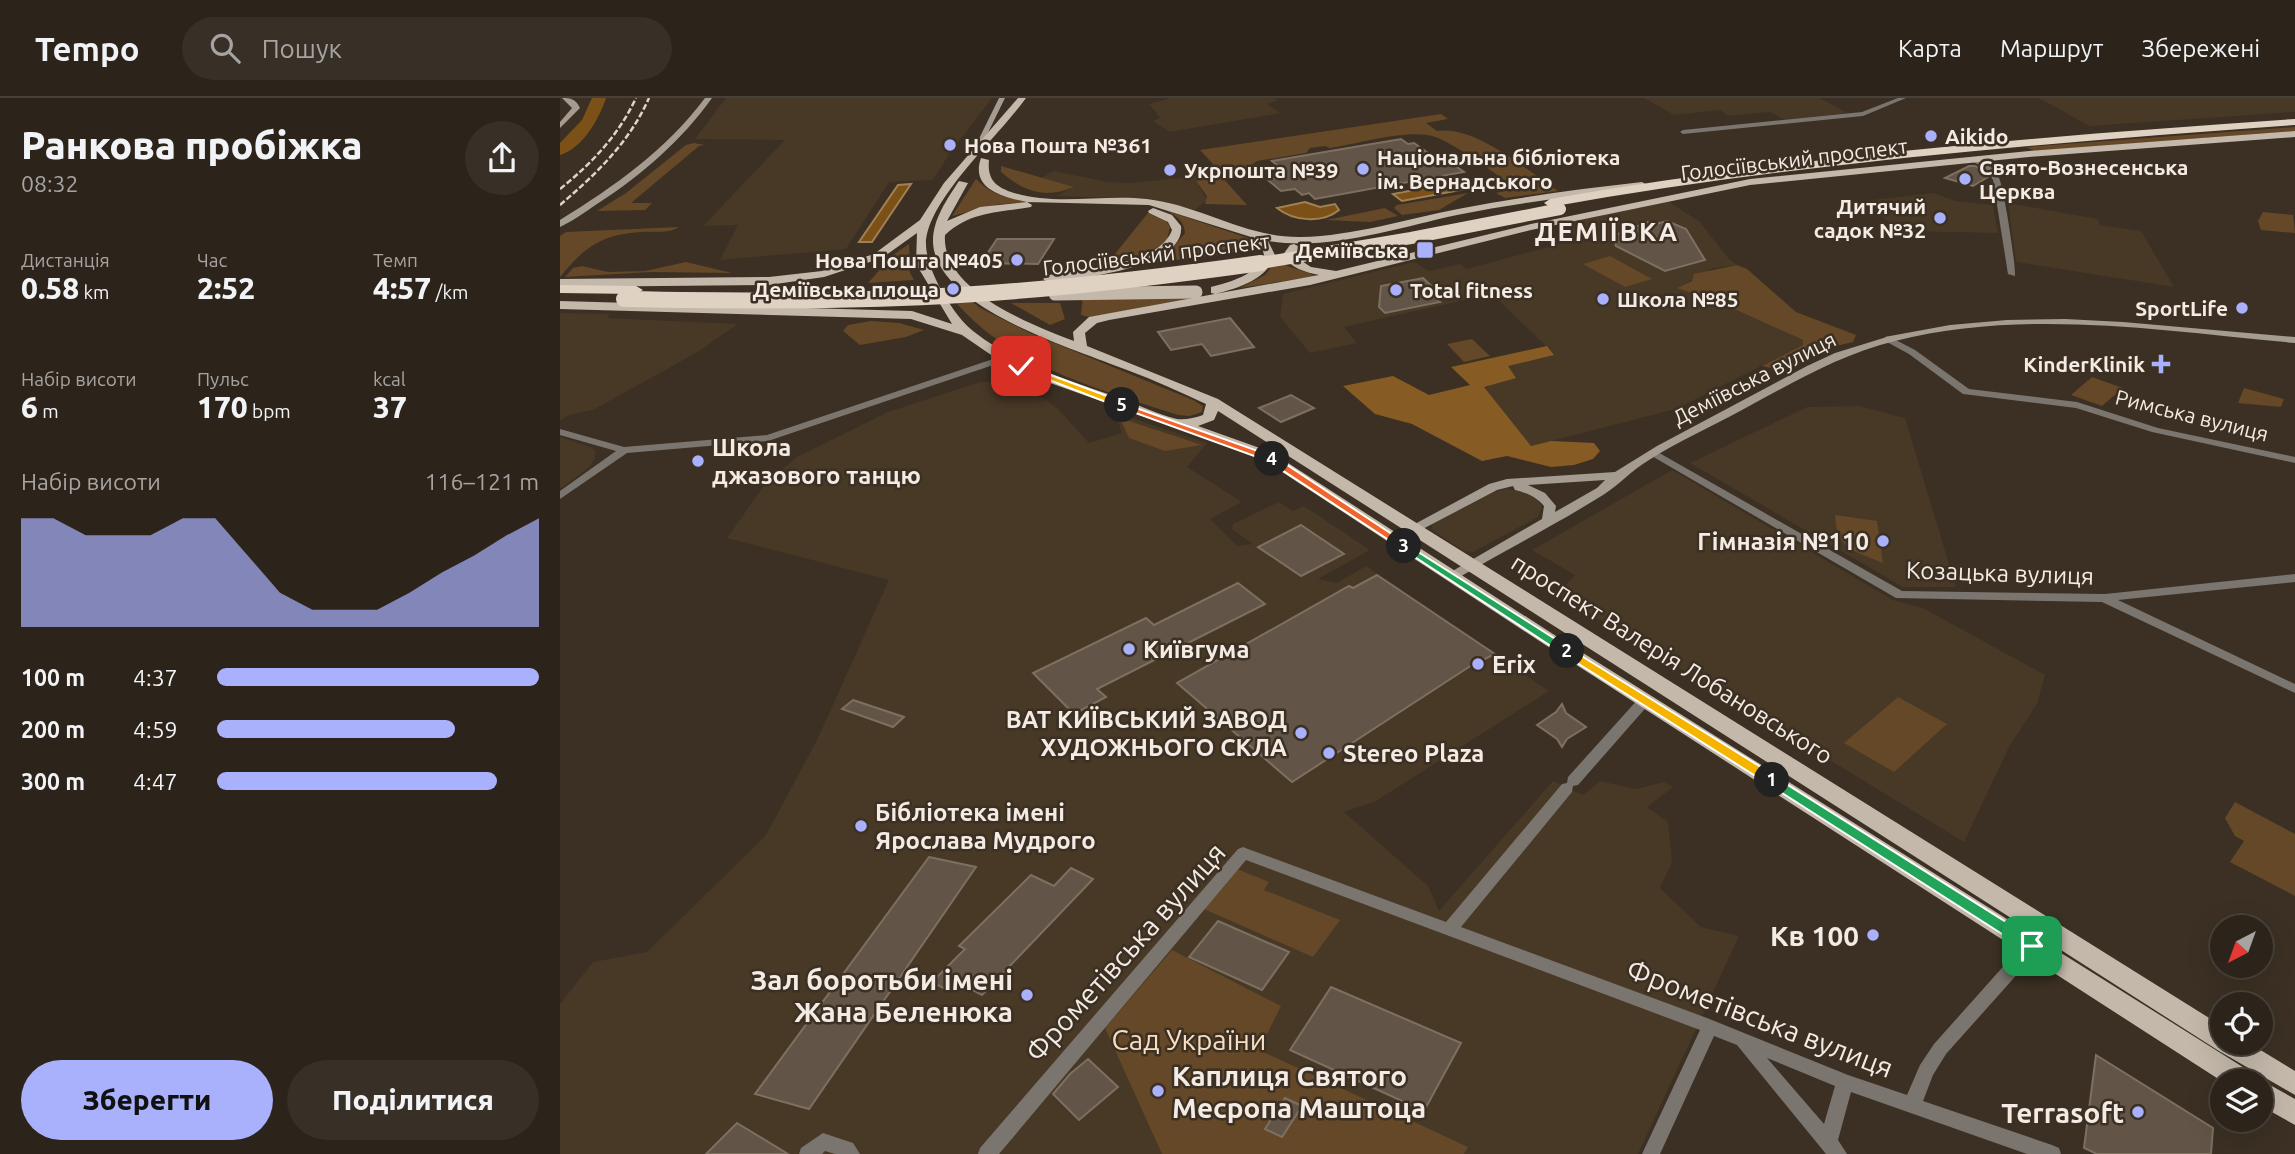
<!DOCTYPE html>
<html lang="uk">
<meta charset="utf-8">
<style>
:root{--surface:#2c241a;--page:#383027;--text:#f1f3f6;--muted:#a6a4a2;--line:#484139;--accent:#a9b0fc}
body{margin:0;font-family:Ubuntu,sans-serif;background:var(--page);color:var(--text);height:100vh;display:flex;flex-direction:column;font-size:26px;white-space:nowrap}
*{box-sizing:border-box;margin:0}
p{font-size:23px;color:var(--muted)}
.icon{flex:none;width:38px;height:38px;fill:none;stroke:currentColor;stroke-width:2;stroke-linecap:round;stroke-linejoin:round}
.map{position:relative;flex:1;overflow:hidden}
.side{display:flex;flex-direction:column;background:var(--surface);width:560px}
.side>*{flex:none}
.needle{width:46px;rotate:221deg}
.tools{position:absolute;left:1650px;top:817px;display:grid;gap:14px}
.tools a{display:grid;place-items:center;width:63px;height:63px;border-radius:50%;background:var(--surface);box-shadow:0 7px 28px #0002,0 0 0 2px var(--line);font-size:35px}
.pin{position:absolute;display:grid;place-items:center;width:60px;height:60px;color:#fff;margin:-30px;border-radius:14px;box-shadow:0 4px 10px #0006}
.km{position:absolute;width:35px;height:35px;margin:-18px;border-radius:50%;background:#222;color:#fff;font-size:19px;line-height:35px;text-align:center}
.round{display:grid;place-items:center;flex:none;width:74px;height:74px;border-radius:37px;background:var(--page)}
.headline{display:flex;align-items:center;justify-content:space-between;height:119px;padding:0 21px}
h1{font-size:38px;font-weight:800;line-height:52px}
.stats{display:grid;grid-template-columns:repeat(3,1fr);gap:10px;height:119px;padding:7px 21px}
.stats div{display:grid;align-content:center}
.stats b{font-size:30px;font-weight:800}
.stats small{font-size:19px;font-weight:400}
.stats p{font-size:19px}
.chart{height:196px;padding:14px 21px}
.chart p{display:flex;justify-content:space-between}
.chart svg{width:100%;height:126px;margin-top:7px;fill:var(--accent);opacity:.7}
.primary-button{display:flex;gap:14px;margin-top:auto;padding:14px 21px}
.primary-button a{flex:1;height:80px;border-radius:42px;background:var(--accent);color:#111;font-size:28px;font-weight:800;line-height:80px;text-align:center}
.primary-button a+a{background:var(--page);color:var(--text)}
ul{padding:0 21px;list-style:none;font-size:23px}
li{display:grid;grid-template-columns:112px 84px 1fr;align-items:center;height:52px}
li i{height:18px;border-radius:9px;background:var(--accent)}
header{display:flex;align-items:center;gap:42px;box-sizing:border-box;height:98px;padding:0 35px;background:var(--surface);border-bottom:2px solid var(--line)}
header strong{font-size:33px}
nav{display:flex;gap:38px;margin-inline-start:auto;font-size:24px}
.search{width:490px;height:63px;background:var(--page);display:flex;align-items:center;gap:18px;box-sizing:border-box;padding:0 24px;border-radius:38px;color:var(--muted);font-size:26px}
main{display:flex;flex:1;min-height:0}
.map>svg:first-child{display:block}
</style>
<header>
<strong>Tempo</strong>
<div class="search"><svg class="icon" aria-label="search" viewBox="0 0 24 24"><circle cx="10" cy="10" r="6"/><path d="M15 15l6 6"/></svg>Пошук</div>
<nav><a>Карта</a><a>Маршрут</a><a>Збережені</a></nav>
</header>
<main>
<section class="side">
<div class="headline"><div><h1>Ранкова пробіжка</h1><p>08:32</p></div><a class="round"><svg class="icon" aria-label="share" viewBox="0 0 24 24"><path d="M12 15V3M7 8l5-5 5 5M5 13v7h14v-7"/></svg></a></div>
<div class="stats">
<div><p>Дистанція</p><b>0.58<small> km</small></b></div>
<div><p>Час</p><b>2:52</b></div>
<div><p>Темп</p><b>4:57<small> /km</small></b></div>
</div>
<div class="stats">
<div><p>Набір висоти</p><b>6<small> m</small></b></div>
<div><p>Пульс</p><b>170<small> bpm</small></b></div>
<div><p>kcal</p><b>37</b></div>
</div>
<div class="chart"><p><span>Набір висоти</span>116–121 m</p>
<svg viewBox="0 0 160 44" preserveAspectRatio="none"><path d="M0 44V6L10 6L20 12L30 12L40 12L50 6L60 6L70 19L80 32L90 38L100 38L110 38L120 32L130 25L140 19L150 12L160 6V44z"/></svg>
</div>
<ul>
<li><b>100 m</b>4:37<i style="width:100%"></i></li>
<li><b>200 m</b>4:59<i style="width:74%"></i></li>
<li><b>300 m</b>4:47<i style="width:87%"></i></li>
</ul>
<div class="primary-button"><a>Зберегти</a><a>Поділитися</a></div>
</section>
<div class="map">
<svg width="1735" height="1056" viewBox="0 0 1735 1056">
<rect width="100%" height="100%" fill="#3b3023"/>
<g fill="#483826">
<path d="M166 0H432L390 55 373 82 329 84 286 151 160 162 178 127 143 128 225 42 135 41Z"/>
<path d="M611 0H715L718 2 707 6 720 15 610 34 593 23 600 20 589 6Z"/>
<path d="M1084 0H1260L1287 15 1225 22 1210 14 1168 18 1160 12 1114 17Z"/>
<path d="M1479 0H1735V14L1529 28Z"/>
<path d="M494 73 548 84 570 85 640 78 636 83 647 102 635 112 590 101 497 98 513 89 481 80Z"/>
<path d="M1374 95 1395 103 1433 107 1438 135 1340 133 1303 103Z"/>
<path d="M1106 102 1139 123 1169 161 1177 167 1153 170 1118 190 1163 206 1243 242V247L1116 311 971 348 899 270 986 248 932 196 784 229 797 245 750 255 720 219 723 196 854 164 869 173 900 166 906 171 1018 141 1001 126Z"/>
<path d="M1448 105 1538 121 1539 127 1581 133 1614 189 1456 164Z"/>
<path d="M0 215 50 216 47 220 178 226 136 255 33 312 12 316 0 322Z"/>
<path d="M420 284H444L483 300 498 311 529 345 562 335 556 318 559 316 647 345 627 369 682 404 650 421 677 448 693 446 672 431 673 426 719 404 733 413 744 408 810 452 758 481 777 485 806 468 989 593 816 703 784 714 868 788 879 813 993 683 1023 697 1040 683 1076 691 1104 684 1113 689 1087 709 1108 724 1112 764 1100 790 1141 829 1179 838 1078 1056H0V906L33 864 87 854 206 737 258 640 329 482 167 440 206 385 237 359 328 314Z"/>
<path d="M1299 308 1345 320 1396 489H1343L1130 365 1247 309Z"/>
<path d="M0 339 31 349 35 353V360L29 369 0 391Z"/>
<path d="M1112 372 1333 502 1363 510 1485 577 1477 606 1450 647 1404 744 998 496 1015 477 972 452Z"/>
<path d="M945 391 964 393 978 402 982 408 978 419 913 454 904 453 871 431 873 424 927 396Z"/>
</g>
<g fill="#644827">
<path d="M881 16 888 21 866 25 877 33C916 27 966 72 998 93L945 100 936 95 957 90C933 75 903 51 878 40 852 29 799 46 770 50L765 48 750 50 746 55 697 63 683 73 663 80 687 107 645 106 647 98 636 83 653 66 640 52Z"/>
<path d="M1735 29V33L1474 53 1466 49Z"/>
<path d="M134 45 145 47 139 48 71 105H92L85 112 37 113 66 95 126 47Z"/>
<path d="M441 68 514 89C486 101 464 94 441 74Z"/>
<path d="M416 81C437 104 466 102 495 103L440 106 392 118Z"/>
<path d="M908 95 879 112 842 117 834 110 837 107Z"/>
<path d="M598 110 691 141 703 151 579 167 611 152 625 135C624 120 611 114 598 110Z"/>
<path d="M825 110 838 118 810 124 766 122Z"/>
<path d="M1703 114 1733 117 1735 135 1701 132 1698 123Z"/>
<path d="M588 115 606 123 610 129 607 142C590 156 572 163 550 162Z"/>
<path d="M119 129C108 136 94 133 81 134 40 137 25 149 0 179V138L6 134Z"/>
<path d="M349 146 350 175 354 182 308 185 333 157Z"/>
<path d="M1050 158 1092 181 1065 189 1023 166Z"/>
<path d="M126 164 172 175 91 174 5 179 13 170 22 168 48 174 85 173Z"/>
<path d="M722 166 757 178 680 190 705 177 713 167Z"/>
<path d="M1177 167 1187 171 1236 214 1296 237 1293 244 1268 250 1223 273 1202 268 1243 247V242L1163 206 1117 190 1132 183 1134 176Z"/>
<path d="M523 198H664L529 219 521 217Z"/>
<path d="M393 201H409L420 210 470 235 633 302 643 308 642 314 630 318 618 317C539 291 448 268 393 201Z"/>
<path d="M451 205H500L505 221 490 227Z"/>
<path d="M311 223 339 225 364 232 346 239 300 247 283 233 288 227Z"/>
<path d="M912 241 930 258 904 264 887 246Z"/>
<path d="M1532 279 1563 290 1542 308 1511 297Z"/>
<path d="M1684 290 1724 301 1721 309 1678 305Z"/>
<path d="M560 320 642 347 605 353 569 340Z"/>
<path d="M1275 417 1317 423 1323 465C1293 452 1277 453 1275 417Z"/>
<path d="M1338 599 1387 626 1334 674 1284 645Z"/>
<path d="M1675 704 1735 736V798L1670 764 1684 743 1675 738 1665 720Z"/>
<path d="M677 771 709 784 704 792 780 822 753 859 644 811Z"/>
<path d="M612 852 721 908 699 952 908 1049 904 1056H602L545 930Z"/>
</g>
<path fill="#875b24" d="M987 248 994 257 948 268 956 280 924 289 971 348 991 343 1034 345 1040 353 1033 361 1014 367 991 369 947 358 922 363 852 326 815 316 783 288 833 278 869 297 910 287 891 269Z"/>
<g fill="#7c5117" stroke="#a08054" stroke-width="2">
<path d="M896 84 906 91 842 103 833 96Z"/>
<path d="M351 86 312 144H299L338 87Z"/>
<path d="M745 104 760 109 775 106 779 112C762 126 733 123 717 110Z"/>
</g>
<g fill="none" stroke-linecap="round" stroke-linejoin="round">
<path fill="#7c5117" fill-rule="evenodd" d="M32 0H46C39 21 23 50 0 57V45L22 22Z"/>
</g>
<g fill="#625547" stroke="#7d7061" stroke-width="2">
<path d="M841 41 848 46 854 45 882 65 889 63 904 74 755 101 749 95 742 97 735 91 721 93 708 82 721 79 710 69 718 68 712 63Z"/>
<path d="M1409 68H1415L1424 73 1428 79 1413 88 1385 80Z"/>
<path d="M1107 123 1126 131 1145 162 1105 173 1056 148 1053 138 1087 124 1096 126Z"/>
<path d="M437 141H494L478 166 421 165Z"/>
<path d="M863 180 882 198 875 200 880 204 825 215 819 209 821 188Z"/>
<path d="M670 220 694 249 651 258 642 246 611 252 598 234Z"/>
<path d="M731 297 754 310 721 324 699 310Z"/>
<path d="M741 427 784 456 741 478 698 449Z"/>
<path d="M817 477 935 556 912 567 732 684 617 585 789 488 793 490Z"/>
<path d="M678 485 705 506 537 591 546 599 514 616 473 575 586 520 594 527Z"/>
<path d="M293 602 344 619 333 629 282 611Z"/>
<path d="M1002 606 1006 615 1026 629 1007 641 1002 649 997 641 977 627 996 614Z"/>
<path d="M369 759 416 769 249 1011 195 996Z"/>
<path d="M511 770 533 781 422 897 396 883 387 892 372 884 405 851 399 848 471 777 494 788Z"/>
<path d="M658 823 729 854 702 892 629 859Z"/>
<path d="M771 889 901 945 864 1013 730 952Z"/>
<path d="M1536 957 1653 1030 1651 1056H1537L1524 1050Z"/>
<path d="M528 961 558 989 519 1022 493 996 510 976Z"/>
<path d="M725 1000 742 1008 722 1039 705 1031Z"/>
<path d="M177 1025 228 1056H146Z"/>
</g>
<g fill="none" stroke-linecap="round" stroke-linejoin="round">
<g fill="#7b756f" fill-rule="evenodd">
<path d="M1338 0H1346L1303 18 1123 36 1120 34 1123 32 1302 14Z"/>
<path d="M1410 60C1422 60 1434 69 1439 80 1444 90 1456 168 1455 178L1448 176 1433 82 1426 71 1410 62Z"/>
<path d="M1328 238 1355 252 1409 291 1517 304 1598 330 1735 359V365L1592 334 1516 310 1403 296 1349 256 1325 243V239Z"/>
<path d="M445 257 448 258V262L208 343 67 355 0 401V393L56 353 0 337V331L64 349 207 337Z"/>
<path d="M1094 352 1342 493 1545 496 1735 476V484L1558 502 1735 586V595L1542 504 1336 500 1090 357V353Z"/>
<path d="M1085 598 1090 599 1092 602 1090 605 1018 687 1013 688 1012 694 901 829 1147 920 1288 977 1347 997 1360 967 1374 946 1466 843 1472 841 1478 843 1480 848 1478 853 1386 956 1373 977 1363 1003 1492 1047 1499 1050 1501 1056H1467L1291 994 1278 1042 1287 1056H1266L1177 947 1154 938 1100 1056H1082L1140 932 686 762 439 1056H418L420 1050 678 751 683 749 688 751 886 824 1002 686 1007 685 1008 679 1080 599ZM1207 960 1275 988 1264 1026Z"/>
<path d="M263 1035 293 1045 300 1056H275L265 1053 262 1056H239L241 1050Z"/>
</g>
<g fill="#a49b91" fill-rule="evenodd">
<path d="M2 0C11 0 16 1 20 10L0 30V24L12 10Z"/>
<path d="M145 0H152C121 43 82 77 37 106 25 114 13 123 0 129V122C55 88 106 52 145 0Z"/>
<path d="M439 0H445L418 55 411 57Z"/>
<path d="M1505 221 1563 224 1735 239V245C1604 233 1465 210 1335 243 1279 257 1232 285 1182 312 1151 329 1119 343 1089 362 1072 372 1059 387 1043 397 995 427 944 453 896 481L891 482 884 478 982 421 984 408C975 398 967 395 955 392L953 388 937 392 838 444 833 445 827 441 929 386 947 381 1055 374 1097 348 1247 268 1275 255 1330 238 1390 227 1447 222ZM1045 382 1037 390 995 414 996 408 985 395 968 387Z"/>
</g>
<g fill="#c4b8ab" fill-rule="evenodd">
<path d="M458 0H466C440 37 366 103 366 146 366 172 393 217 413 233 456 267 511 283 562 301 579 307 599 317 617 321 625 322 635 320 643 317L646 306C620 294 594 282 567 272 515 251 393 215 375 156 367 130 385 104 399 83L408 85 387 123 420 109 467 104C443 99 410 91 421 60L429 62C427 82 436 89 454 95 497 108 543 96 587 101 640 107 686 140 741 139 794 138 846 121 898 111 959 99 1020 91 1082 84L1087 87 1082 90C1020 97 958 105 897 117 836 130 770 153 708 143L715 157C707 182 678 190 655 196L651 195V189C670 184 697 177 704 157L702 149 691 139 589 107 467 104 472 107 471 109C438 115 411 113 385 137 381 192 471 227 514 243L513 234 529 219 759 177C744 174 732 170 722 158L730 147 734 146 740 149 734 158 751 169 776 173 971 126 1190 81 1469 53 1735 33V39L1469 59 1190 87 971 132 750 187 549 222 537 225 525 235 527 248 658 301 1662 928V945H1689L1735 973V997L1659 953 658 313 654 322 638 328 711 354 996 538 1694 976 1697 984H1663L984 546 701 360 479 281 440 263 402 237 351 221 0 211V203L352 213 392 226 356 166 357 135 322 160 264 179 209 187 0 189V181L209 179 262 173 314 156 360 122 384 85Z"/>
<path d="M593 110 612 117 621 128C626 170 519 180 489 185L483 181 489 177C521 172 600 167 612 132L608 124 589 115 588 113Z"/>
<path d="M1701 982 1735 1001V1027L1701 1008V984H1698Z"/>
</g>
<g fill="#e0d2c2" fill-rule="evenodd">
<path d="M1735 21V27C1485 45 1237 65 990 109L984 105 990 101C1237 58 1485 38 1735 21Z"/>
<path d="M0 187 76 188 83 192 76 196 0 195Z"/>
</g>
<g stroke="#dcd3cb" stroke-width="2.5" stroke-dasharray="6 2.5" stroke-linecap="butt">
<path d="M0 91C32 65 58 38 76 0"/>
<path d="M0 107C36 76 69 45 89 0"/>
</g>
<path stroke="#c4b8ab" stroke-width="13" d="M495 196 636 194"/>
<path stroke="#e0d2c2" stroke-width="12" d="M689 167 851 140 1000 111"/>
<path stroke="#e0d2c2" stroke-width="16" d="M64 201C176 203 288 204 400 197 501 191 601 179 701 165"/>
</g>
<path fill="#22a559" stroke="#fff" stroke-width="2" d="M1212 677 1478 844 1480 848 1478 852H1467L1208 686V679Z"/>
<path fill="#f5b400" stroke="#fff" stroke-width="2" d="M1007 549 1217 679V686H1208L1003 556 1001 553Z"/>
<path fill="#22a559" stroke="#fff" stroke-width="2" d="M844 445 1011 551V556H1003L841 450V446Z"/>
<path fill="#f0652b" stroke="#fff" stroke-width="2" d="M712 358 715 359 850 448 841 450 708 363V359Z"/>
<path fill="#f0652b" stroke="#fff" stroke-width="2" d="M562 305 715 359 717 361 708 363 559 309 558 307Z"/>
<path fill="#f5b400" stroke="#fff" stroke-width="2" d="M461 266 566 305 567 307 559 309 458 270Z"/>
<g fill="#a9b0fc" stroke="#3b3023" stroke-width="2.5">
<circle cx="1371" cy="38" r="7"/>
<circle cx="390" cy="47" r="7"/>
<circle cx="803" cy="71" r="7"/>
<circle cx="610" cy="72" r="7"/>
<circle cx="1405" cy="81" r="7"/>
<circle cx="1380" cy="120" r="7"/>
<rect x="856" y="143" width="18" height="18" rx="3.5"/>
<circle cx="457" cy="162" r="7"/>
<circle cx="393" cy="191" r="7"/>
<circle cx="836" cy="192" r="7"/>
<circle cx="1043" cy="201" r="7"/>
<circle cx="1682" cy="210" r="7"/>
<path d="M1597.5 255.5h7v7h7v7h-7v7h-7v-7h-7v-7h7z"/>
<circle cx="138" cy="363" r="7"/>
<circle cx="1323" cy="443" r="7"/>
<circle cx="569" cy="551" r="7"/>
<circle cx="918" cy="566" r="7"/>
<circle cx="741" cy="635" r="7"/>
<circle cx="769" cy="655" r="7"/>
<circle cx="301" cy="728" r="7"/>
<circle cx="1313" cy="837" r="7"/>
<circle cx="467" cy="897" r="7"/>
<circle cx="598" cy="993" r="7"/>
<circle cx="1578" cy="1014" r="7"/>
</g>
<g text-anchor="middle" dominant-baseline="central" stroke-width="5" stroke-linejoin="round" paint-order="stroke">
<g font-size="21" font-weight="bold" fill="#f4ece4" stroke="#3b3023" text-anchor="start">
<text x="1385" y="38">Aikido</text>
<text x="404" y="47">Нова Пошта №361</text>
<text x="817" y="59">Національна бібліотека<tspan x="817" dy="24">ім. Вернадського</tspan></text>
<text x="1419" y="69">Свято-Вознесенська<tspan x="1419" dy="24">Церква</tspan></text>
<text x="624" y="72">Укрпошта №39</text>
<text x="1366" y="108" text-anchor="end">Дитячий<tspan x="1366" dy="24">садок №32</tspan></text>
<text x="849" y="152" text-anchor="end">Деміївська</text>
<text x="443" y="162" text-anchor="end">Нова Пошта №405</text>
<text x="379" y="191" text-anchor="end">Деміївська площа</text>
<text x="850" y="192">Total fitness</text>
<text x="1057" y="201">Школа №85</text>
<text x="1668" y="210" text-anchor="end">SportLife</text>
<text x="1585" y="266" text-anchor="end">KinderKlinik</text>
</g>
<g font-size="21" fill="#f4ece4" stroke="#3b3023">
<text transform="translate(1234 61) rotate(-7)">Голосіївський проспект</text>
<text transform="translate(596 156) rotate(-7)">Голосіївський проспект</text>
<text transform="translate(1194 280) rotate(-27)">Деміївська вулиця</text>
<text transform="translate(1632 317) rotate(14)">Римська вулиця</text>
</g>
<g font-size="24" font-weight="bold" fill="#f4ece4" stroke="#3b3023" text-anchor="start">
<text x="152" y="349">Школа<tspan x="152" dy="28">джазового танцю</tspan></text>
<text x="1309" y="443" text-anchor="end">Гімназія №110</text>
<text x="583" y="551">Київгума</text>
<text x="932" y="566">Erix</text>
<text x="727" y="621" text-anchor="end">ВАТ КИЇВСЬКИЙ ЗАВОД<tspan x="727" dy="28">ХУДОЖНЬОГО СКЛА</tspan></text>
<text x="783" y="655">Stereo Plaza</text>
<text x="315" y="714">Бібліотека імені<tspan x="315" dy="28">Ярослава Мудрого</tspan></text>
</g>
<g font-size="24" fill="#f4ece4" stroke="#3b3023">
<text transform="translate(1440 475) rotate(2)">Козацька вулиця</text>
<text transform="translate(1112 561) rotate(32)">проспект Валерія Лобановського</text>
</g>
<g font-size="26" font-weight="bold" letter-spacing="2" fill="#f4ece4" stroke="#3b3023">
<text x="1047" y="133">ДЕМІЇВКА</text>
</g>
<g font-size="28" font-weight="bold" fill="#f4ece4" stroke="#3b3023" text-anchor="end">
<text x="1299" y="837">Кв 100</text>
<text x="453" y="881">Зал боротьби імені<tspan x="453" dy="32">Жана Беленюка</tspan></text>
<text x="612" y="977" text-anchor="start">Каплиця Святого<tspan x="612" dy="32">Месропа Маштоца</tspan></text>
<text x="1564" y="1014">Terrasoft</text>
</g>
<g font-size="28" fill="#f4ece4" stroke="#3b3023">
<text transform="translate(565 854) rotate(-48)">Фрометівська вулиця</text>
<text transform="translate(1200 920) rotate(21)">Фрометівська вулиця</text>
</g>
<g font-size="28" fill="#f8dec1" stroke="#3b3023">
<text x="629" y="941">Сад України</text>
</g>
</g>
</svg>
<div class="tools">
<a><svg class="needle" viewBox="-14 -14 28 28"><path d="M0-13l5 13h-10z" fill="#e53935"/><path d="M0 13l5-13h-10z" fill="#a6a4a2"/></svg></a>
<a><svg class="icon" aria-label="locate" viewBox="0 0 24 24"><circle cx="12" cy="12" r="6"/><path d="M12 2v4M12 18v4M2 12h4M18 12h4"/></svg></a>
<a><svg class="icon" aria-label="layers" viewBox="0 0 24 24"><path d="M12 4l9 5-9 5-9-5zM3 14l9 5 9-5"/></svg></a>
</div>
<div class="pin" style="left:1472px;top:848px;background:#1e9e55"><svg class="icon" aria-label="arrive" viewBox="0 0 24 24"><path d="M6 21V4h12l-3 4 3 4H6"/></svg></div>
<div class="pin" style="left:461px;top:268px;background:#d93025"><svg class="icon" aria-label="check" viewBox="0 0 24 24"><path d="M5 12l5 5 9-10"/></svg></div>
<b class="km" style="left:1212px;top:682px">1</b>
<b class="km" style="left:1007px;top:553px">2</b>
<b class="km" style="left:844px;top:448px">3</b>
<b class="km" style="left:712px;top:361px">4</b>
<b class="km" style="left:562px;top:307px">5</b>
</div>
</main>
